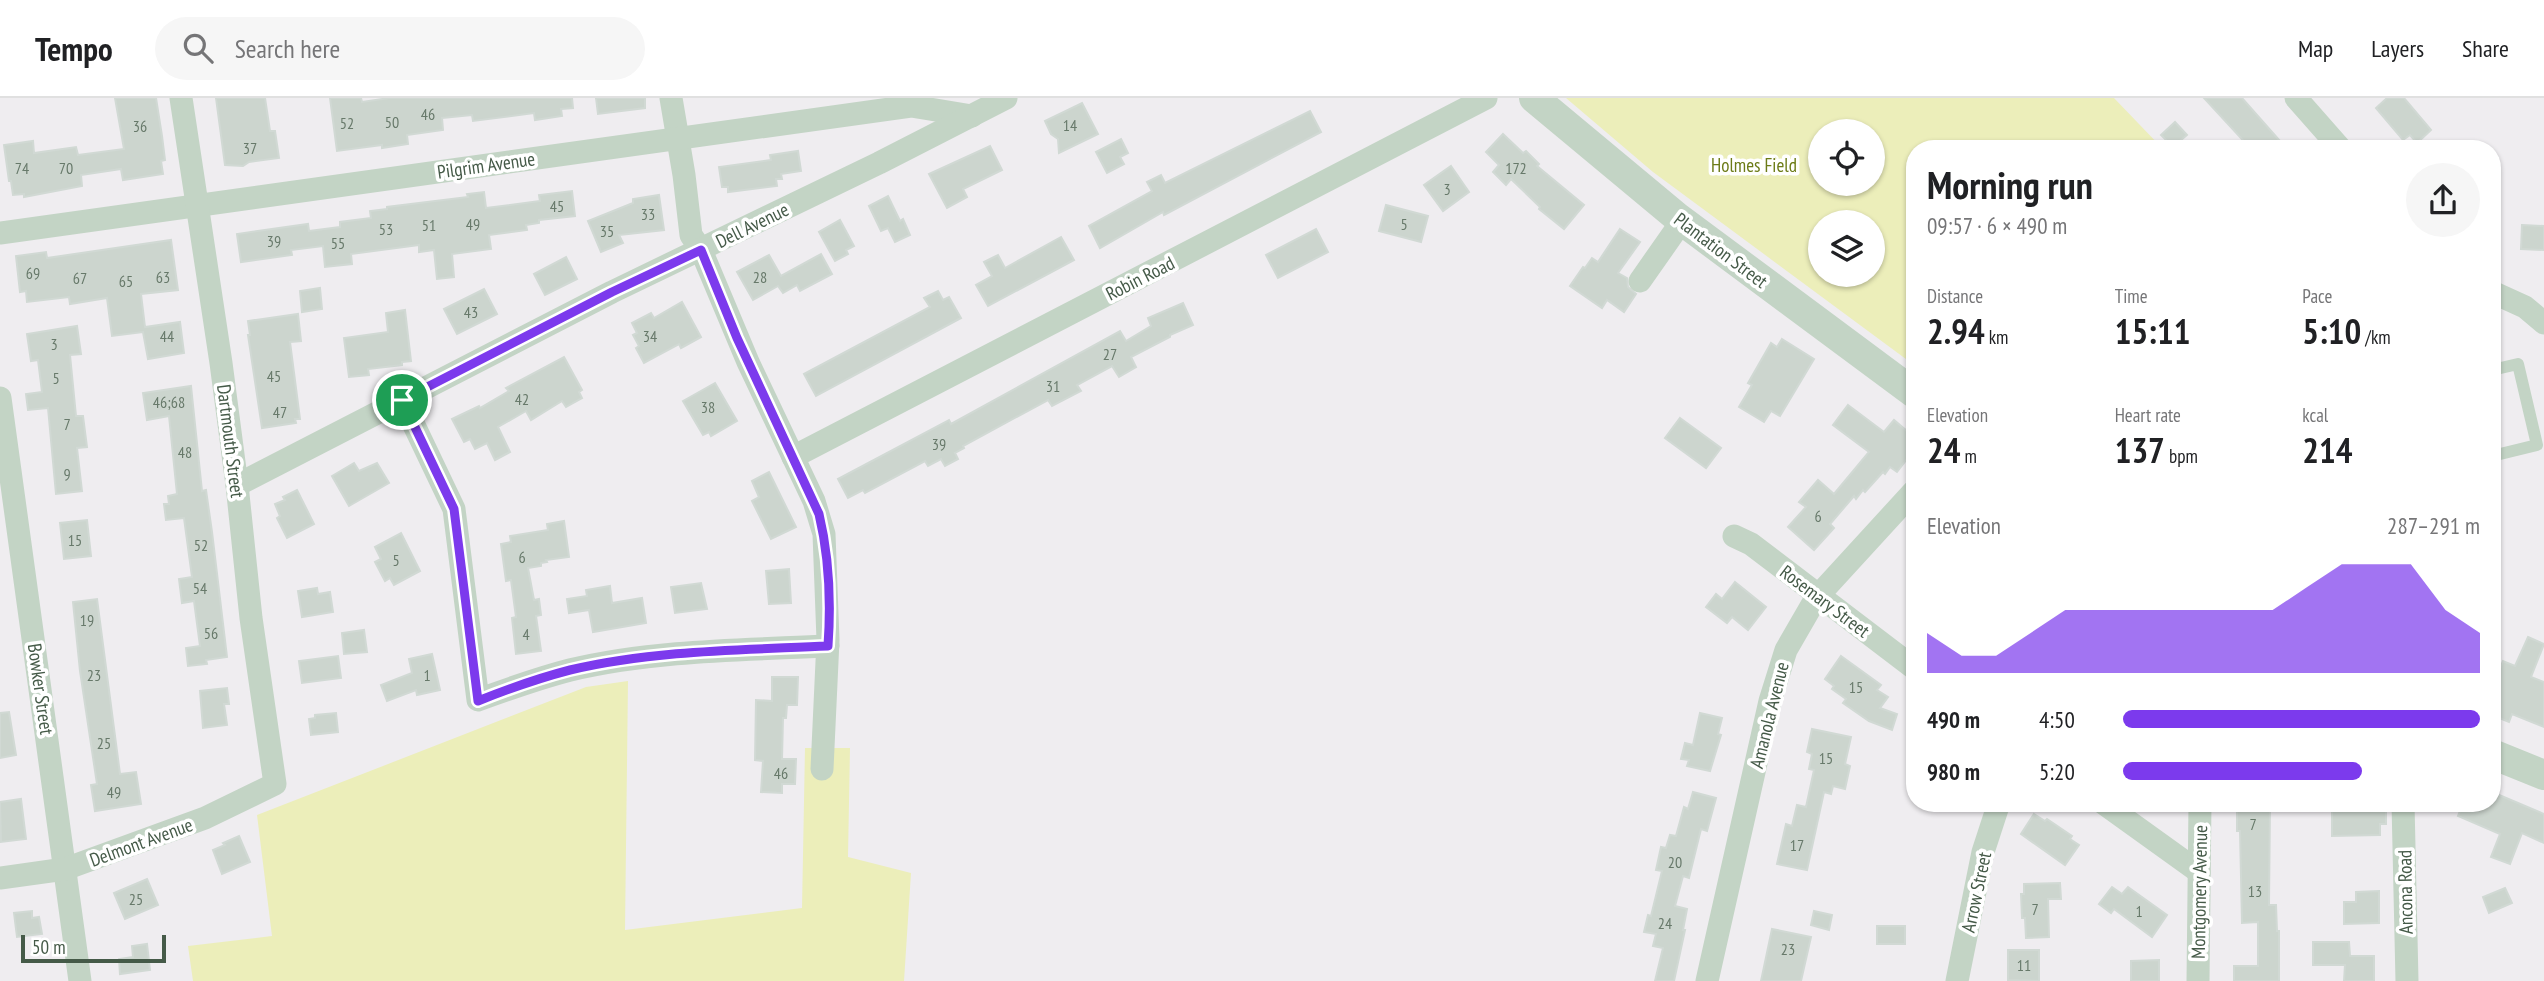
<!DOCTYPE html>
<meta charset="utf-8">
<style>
:root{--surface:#fff;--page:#f6f6f6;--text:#202124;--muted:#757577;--line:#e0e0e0;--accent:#7c3aed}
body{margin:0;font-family:"PT Sans Narrow",sans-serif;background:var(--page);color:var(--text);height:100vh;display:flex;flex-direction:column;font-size:26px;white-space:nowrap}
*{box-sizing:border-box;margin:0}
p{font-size:23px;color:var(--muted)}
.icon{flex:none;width:38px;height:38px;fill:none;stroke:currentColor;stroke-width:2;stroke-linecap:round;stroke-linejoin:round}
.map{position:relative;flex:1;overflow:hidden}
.sheet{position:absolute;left:1906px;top:42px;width:595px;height:672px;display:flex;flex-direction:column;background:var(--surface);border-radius:28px;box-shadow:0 2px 5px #0004}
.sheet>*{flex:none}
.buttons{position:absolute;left:1808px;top:21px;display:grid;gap:14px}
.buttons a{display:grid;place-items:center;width:77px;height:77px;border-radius:50%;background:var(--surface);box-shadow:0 2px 5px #0004;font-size:35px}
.scale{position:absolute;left:21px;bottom:18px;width:145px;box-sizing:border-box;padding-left:7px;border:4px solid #455a48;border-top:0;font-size:19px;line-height:24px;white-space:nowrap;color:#455a48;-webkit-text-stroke:5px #fff;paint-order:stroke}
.pin{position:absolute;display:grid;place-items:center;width:60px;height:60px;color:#fff;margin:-30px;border:4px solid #fff;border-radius:50%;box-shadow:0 2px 7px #0007}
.round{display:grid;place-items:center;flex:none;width:74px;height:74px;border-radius:37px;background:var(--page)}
.head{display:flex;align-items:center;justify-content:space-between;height:119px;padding:0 21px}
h1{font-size:38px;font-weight:800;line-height:52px}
.stats{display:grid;grid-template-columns:repeat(3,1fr);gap:10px;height:119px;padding:7px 21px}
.stats div{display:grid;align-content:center}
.stats b{font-size:35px;font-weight:800}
.stats small{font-size:19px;font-weight:400}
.stats p{font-size:19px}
.chart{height:196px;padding:14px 21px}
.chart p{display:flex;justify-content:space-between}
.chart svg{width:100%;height:126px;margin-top:7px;fill:var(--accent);opacity:.7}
ul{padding:0 21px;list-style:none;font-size:23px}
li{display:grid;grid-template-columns:112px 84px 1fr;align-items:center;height:52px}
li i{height:18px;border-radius:9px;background:var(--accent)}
header{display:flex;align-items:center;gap:42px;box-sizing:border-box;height:98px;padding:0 35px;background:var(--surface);border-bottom:2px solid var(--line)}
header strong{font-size:33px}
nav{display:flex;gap:38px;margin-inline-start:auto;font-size:24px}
.search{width:490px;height:63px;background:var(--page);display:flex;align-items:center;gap:18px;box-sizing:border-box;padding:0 24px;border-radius:38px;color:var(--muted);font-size:26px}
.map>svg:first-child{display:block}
</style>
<header>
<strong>Tempo</strong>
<div class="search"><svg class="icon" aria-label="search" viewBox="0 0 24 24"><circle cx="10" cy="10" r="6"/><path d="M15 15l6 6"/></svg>Search here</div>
<nav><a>Map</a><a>Layers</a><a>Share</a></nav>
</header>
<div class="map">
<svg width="2544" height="883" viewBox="0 0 2544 883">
<rect width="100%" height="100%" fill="#efedf0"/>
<g fill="#eceeba" fill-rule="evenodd">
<path d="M1566 0H2114L2163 51H1914V267L1653 74ZM1820 33H1872V86H1820ZM1872 124V177H1820V124Z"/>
<path d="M628 583 625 832 802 810 805 650H850L848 759 911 775 904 883H193L188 848 272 838 257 717 586 589Z"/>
</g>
<g fill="#ccd5ce" stroke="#d1d9d4" stroke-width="2">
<path d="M115 0H156L162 38 165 62 161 63 163 76 123 82 121 71 81 77 82 88 24 99V96L13 97 11 83H9L4 47 33 43 34 55 76 49 78 57 124 51Z"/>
<path d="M216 0H265L270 33H275L279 60 249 64 243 68 225 67Z"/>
<path d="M330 0H361L362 4 389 0H572L573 10 561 11 562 18 535 22 534 15 473 23 472 17 442 20 443 32 407 37 408 46 382 50V47L337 53Z"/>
<path d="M596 0H645V10L598 16Z"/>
<path d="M2204 0H2242L2287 51H2251Z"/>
<path d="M2387 0H2404L2431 32 2417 45 2410 37 2403 42 2376 10Z"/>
<path d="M1082 5 1098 36 1059 55 1058 41 1051 36 1045 23Z"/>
<path d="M1310 13 1321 34 1164 117 1163 114 1100 150 1089 128 1152 93 1147 84 1161 77 1165 85Z"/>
<path d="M2175 24 2187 37 2173 49 2161 37Z"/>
<path d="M1503 36 1523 55 1526 53 1539 66 1537 68 1584 107 1564 131 1539 111 1540 109 1511 81 1506 87 1493 74 1499 67 1486 54Z"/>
<path d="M1121 41 1128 55 1120 59 1124 66 1107 75 1096 54Z"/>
<path d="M990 48 1002 72 963 91 967 99 947 110 929 76Z"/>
<path d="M798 53 801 73 781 76 782 81H776L777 88 728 94V89H722L719 69 771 62 770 57Z"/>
<path d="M1451 68 1469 94 1443 113 1424 87Z"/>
<path d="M572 93 575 118 539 122V125L526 127 527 132 489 137 491 151 452 156 454 179 437 181 434 152 419 154V147L351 156 352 166 325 169 323 148 291 152 292 157 241 164 237 136 308 126 309 133 340 129V124L371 120 370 113 387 111V109L468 99 467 96 484 94 486 110 540 103 539 97Z"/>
<path d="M659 97 664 132 619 137 623 145 601 154 588 123 633 105V101Z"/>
<path d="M888 98 900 123 903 121 910 137 895 144 888 130 881 133 869 108Z"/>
<path d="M1386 107 1428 118 1421 144 1379 133Z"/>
<path d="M840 122 854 148 846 152 848 156 835 163 819 134Z"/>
<path d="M2522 127 2544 128V152L2521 151Z"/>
<path d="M1316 131 1328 154 1278 180 1266 157Z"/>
<path d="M1620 131 1640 144 1618 175 1627 180 1628 189 1636 196 1624 214 1607 202 1602 210 1570 188 1583 169 1585 170 1592 160 1598 164Z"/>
<path d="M1061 139 1074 162 988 208 976 187 992 178 984 164 998 157 1005 170Z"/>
<path d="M171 142 178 192 141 196 145 229 180 224 184 255 148 261 143 234 112 238 107 200 70 206 69 199 27 204 26 193 20 194 16 158 46 154 47 160Z"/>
<path d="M821 156 832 176 800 193 797 187 783 195 778 188 753 202 737 174 769 157 781 178Z"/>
<path d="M566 159 577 181 545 197 534 176Z"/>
<path d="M320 190 322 211 302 214 300 193Z"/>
<path d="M484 191 497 216 457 236 444 211Z"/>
<path d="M938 193 943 202 949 199 961 220 816 298 804 276 930 209 924 200Z"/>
<path d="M682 204 701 239 681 250 679 246 644 265 636 250 639 248 633 237 637 235 632 225 651 215 654 220Z"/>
<path d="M1183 205 1193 227 1170 237V239L1131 259 1136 269 1119 279 1112 268 1077 287 1081 293 1052 308 1048 302 963 348 964 350 955 355 958 361 945 368 941 361 928 368 925 363 865 395 863 392 848 400 838 381 949 322 951 326 1120 233 1126 243 1151 228 1148 220Z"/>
<path d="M405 212 411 263 402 264V267L368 271 369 277 349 279 344 240 388 234 386 215Z"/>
<path d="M298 216 301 243 290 244 300 321H295L296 325 262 330 248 237H250L248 223Z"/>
<path d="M77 228 81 256 70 257 76 318H83L87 349 77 350 82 393 56 396 48 310 28 312 26 296 42 294 38 262 31 263 27 236Z"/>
<path d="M1782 241 1814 261 1780 318 1771 313 1764 324 1739 309 1752 287 1748 285 1771 245 1777 249Z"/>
<path d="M564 259 582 292 579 294 582 300 566 309 562 303 531 322 526 313 498 329 510 354 495 362 487 345 475 351 470 341 464 344 452 321 479 308 480 310 509 293 506 290Z"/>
<path d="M715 285 737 323 711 338 709 334 703 337 683 303Z"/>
<path d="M191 288 202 393 206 392 212 434 227 559 206 562 207 566 188 568 186 550 200 548 194 503 182 505 179 481 192 479 184 420 166 422 164 406H169L168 398 177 396 169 318 147 322 143 295Z"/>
<path d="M1848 307 1884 334 1894 322 1914 339V352L1897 374 1890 369 1885 376 1883 374 1865 394 1863 392 1856 401 1854 398 1830 426 1834 430 1814 452 1788 429 1806 409 1799 404 1818 382 1834 396 1869 354 1833 327Z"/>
<path d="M1680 320 1721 350 1706 370 1665 340Z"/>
<path d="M354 365 359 373 377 365 389 385 349 408 332 378Z"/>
<path d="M769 374 796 429 771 441 752 403 759 399 752 383Z"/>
<path d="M297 392 314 426 287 440 277 420 280 418 275 406 285 402 283 399Z"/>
<path d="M87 422 91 458 64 461 60 425Z"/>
<path d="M564 423 569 459 546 462 547 464 541 465V468L528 470 534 502 539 501 541 517 536 518 541 553 516 556 512 520 516 519 511 482 506 483 501 446 511 444 510 438 548 432 547 426Z"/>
<path d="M401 435 420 473 394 487 390 480 385 483 375 464 381 461 375 449Z"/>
<path d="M789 471 791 505 769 506 766 473Z"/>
<path d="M1735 484 1766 509 1748 532 1732 519 1727 525 1706 509 1716 496 1722 501Z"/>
<path d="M701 485 707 511 675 515 671 489Z"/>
<path d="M610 488 612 505 642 500 646 525 593 534 589 512 569 515 567 501 587 498 586 492Z"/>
<path d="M317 490 318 496 330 494 333 514 302 519 298 493Z"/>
<path d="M97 501 120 676 136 674 141 706 95 713 91 687 97 686 80 573 73 504Z"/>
<path d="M364 532 367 554 344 556 342 535Z"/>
<path d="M2528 539 2544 546 2531 579 2544 584V629L2512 616 2509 624 2492 617V589L2503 563 2515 568Z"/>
<path d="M432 556 440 592 417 597 416 592 387 603 381 587 412 575 409 561Z"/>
<path d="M338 558 341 580 302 585 299 563Z"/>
<path d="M1841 558 1881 587 1877 592 1888 599 1880 610 1897 616 1892 632 1869 623 1843 605 1846 601 1832 591 1834 588 1825 581Z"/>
<path d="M772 579H798L797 607H787L786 620H783L782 661H796L795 686H782V695L761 694 763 663 755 662 756 602 772 603Z"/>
<path d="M227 590 229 606H224L227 627 203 630 200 593Z"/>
<path d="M9 614 16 657 0 660V615Z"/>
<path d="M336 615 338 634 311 637 309 621 315 620V617Z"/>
<path d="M1700 615 1722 620 1718 636 1721 637 1710 673 1687 668 1689 662 1681 661 1685 645 1693 647Z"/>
<path d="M1812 631 1851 639 1845 666 1850 668 1845 691 1833 688 1831 696 1824 694 1807 772 1777 766 1786 726 1792 728 1797 707 1806 709 1814 672 1809 671 1812 656 1807 654Z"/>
<path d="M1693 694 1716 700 1707 733 1701 731 1689 780 1683 778 1675 808 1687 811 1683 832H1685L1674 883H1655L1663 850 1653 848 1656 836 1644 834 1648 817 1651 818 1662 773 1656 772 1661 749 1666 750 1670 737 1676 738 1684 709 1688 711Z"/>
<path d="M2492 694 2544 716V745L2522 735 2510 766 2491 759 2500 736 2458 718 2463 705H2492Z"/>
<path d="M21 701 26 741 1 744 0 704Z"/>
<path d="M2246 705H2270L2269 807H2276L2277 833H2279V883H2234V868H2258V824L2242 825 2240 733H2237V711H2245Z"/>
<path d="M2386 710V726H2380V737L2332 738V711Z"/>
<path d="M2034 716 2045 723 2047 721 2072 738 2070 741 2079 747 2065 767 2021 736Z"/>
<path d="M239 738 250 764 222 776 213 752 225 747 223 745Z"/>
<path d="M147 781 158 807 125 821 114 795Z"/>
<path d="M2060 785 2061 801H2048L2049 839 2026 840 2025 820H2022L2021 796H2024V786Z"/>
<path d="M2112 789 2122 796 2128 789 2167 817 2152 839 2114 811 2111 815 2099 806Z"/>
<path d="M2505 790 2512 805 2489 815 2483 799Z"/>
<path d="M2379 793V825L2344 826V804H2356V794Z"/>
<path d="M32 813V820L39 819 42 836 17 839 14 815Z"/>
<path d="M1814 813 1832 817 1829 832 1811 827Z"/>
<rect x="1877" y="828" width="28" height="18"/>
<path d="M1772 831 1811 839 1801 883H1761Z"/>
<path d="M2313 844H2349L2350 858H2374V883H2344L2345 867H2313Z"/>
<path d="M147 846 150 872 120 876 119 861 133 859 132 848Z"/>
<path d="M2008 852H2039V883L2008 882Z"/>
<path d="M2159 862V883H2131V863Z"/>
</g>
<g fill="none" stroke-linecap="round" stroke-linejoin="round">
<path stroke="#c3d4c5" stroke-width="12" d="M2492 272 2518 266 2537 347 2492 358"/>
<g stroke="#c3d4c5" stroke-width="23">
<path d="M671 0 684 77 691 137 701 152 748 264 814 403 824 436 828 542 822 671"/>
<path d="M2296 0 2341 51"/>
<path d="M0 135 911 8 972 18"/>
<path d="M1640 183 1682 123"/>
<path d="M2492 194 2525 209 2544 225"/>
<path d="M0 300 80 883"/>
<path d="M402 302 454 411 478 602C508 591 539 580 570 572 654 552 743 552 828 548"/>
<path d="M793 359 1486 0"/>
<path d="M237 387 612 194 879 65 1006 0"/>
<path d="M1734 438 1751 446 1914 570"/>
<path d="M2103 705 2199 774"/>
<path d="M2403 705 2407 883"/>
<path d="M0 780 65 771 205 720 275 686 251 520 237 387 221 265 181 0"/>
<path d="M1707 883 1770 603 1786 552 1816 500 1914 393"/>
<path d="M1957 883 1983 754 1999 705"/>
<path d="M2198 883 2200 705"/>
</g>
<g stroke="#c3d4c5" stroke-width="30">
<path d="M1534 0 1677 119 1914 295"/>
<path d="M2492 656 2544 677"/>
</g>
</g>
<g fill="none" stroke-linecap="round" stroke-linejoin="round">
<defs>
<path id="route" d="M701 152 737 240 819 416C829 458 831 505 828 548 743 552 654 552 570 572 539 580 508 591 478 603L454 411 402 302 612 194Z"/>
</defs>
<use href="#route" stroke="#fff" stroke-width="14"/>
<use href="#route" stroke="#7c3aed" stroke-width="9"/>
</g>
<g text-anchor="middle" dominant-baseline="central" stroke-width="7" stroke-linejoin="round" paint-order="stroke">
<g font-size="16" fill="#67796a">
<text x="428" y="16">46</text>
<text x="392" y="24">50</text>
<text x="347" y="25">52</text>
<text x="1070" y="27">14</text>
<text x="140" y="28">36</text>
<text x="250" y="50">37</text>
<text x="22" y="70">74</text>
<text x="66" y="70">70</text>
<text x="1516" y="70">172</text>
<text x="1447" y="91">3</text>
<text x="557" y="108">45</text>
<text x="648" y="116">33</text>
<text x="473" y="126">49</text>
<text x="1404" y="126">5</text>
<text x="429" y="127">51</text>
<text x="386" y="131">53</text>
<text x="607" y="133">35</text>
<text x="274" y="143">39</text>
<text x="338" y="145">55</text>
<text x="33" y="175">69</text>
<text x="163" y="179">63</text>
<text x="760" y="179">28</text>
<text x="80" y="180">67</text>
<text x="126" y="183">65</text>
<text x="471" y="214">43</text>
<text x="167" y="238">44</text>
<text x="650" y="238">34</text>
<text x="54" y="246">3</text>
<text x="1110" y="256">27</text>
<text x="274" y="278">45</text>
<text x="56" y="280">5</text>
<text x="1053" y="288">31</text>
<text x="522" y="301">42</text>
<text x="169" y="304">46;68</text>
<text x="708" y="309">38</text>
<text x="280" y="314">47</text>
<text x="67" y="326">7</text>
<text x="939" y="346">39</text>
<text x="185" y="354">48</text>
<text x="67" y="376">9</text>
<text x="1818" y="418">6</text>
<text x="75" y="442">15</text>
<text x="201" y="447">52</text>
<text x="522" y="459">6</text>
<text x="396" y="462">5</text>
<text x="200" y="490">54</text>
<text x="87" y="522">19</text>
<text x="211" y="535">56</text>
<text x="526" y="536">4</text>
<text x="94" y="577">23</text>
<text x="427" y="577">1</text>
<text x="1856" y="589">15</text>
<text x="104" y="645">25</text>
<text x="1826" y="660">15</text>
<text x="781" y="675">46</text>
<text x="114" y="694">49</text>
<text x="2253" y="726">7</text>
<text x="1797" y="747">17</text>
<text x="1675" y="764">20</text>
<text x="2255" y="793">13</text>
<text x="136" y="801">25</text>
<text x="2035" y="811">7</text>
<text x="2139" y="813">1</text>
<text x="1665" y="825">24</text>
<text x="1788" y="851">23</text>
<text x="2024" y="867">11</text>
</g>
<g font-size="19" fill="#455a48" stroke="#fff">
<text transform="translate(486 67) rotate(-8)">Pilgrim Avenue</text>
<text transform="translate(752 127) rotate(-26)">Dell Avenue</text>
<text transform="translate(1721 152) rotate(37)">Plantation Street</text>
<text transform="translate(1140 180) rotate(-27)">Robin Road</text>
<text transform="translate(231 343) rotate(83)">Dartmouth Street</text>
<text transform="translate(1825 503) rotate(37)">Rosemary Street</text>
<text transform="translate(41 591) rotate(82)">Bowker Street</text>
<text transform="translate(1769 617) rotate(-76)">Amanola Avenue</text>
<text transform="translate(141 744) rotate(-20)">Delmont Avenue</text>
<text transform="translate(1976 794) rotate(-78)">Arrow Street</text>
<text transform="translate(2199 794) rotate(-89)">Montgomery Avenue</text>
<text transform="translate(2405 794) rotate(-91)">Ancona Road</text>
</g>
<g font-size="19" fill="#6c7b17" stroke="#fff">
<text x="1754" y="67">Holmes Field</text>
</g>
</g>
</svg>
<div class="buttons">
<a><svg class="icon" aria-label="locate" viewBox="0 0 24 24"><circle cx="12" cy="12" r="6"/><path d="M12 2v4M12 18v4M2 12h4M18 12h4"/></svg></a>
<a><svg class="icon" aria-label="layers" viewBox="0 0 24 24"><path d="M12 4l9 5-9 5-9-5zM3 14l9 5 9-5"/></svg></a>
</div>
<div class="scale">50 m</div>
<div class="pin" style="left:402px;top:302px;background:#1e9e55"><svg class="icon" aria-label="arrive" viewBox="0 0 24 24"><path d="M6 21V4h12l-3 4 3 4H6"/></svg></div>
<section class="sheet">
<div class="head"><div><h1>Morning run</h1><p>09:57 · 6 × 490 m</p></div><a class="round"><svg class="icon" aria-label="share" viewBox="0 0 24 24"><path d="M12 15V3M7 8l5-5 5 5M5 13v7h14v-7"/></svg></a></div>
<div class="stats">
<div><p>Distance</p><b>2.94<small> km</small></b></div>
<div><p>Time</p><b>15:11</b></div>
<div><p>Pace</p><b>5:10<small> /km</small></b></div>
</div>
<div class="stats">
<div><p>Elevation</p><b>24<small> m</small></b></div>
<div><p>Heart rate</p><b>137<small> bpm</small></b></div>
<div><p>kcal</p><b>214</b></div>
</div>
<div class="chart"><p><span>Elevation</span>287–291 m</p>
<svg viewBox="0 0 160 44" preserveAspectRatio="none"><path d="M0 44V30L10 38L20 38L30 30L40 22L50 22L60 22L70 22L80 22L90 22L100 22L110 14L120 6L130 6L140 6L150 22L160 30V44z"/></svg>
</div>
<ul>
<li><b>490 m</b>4:50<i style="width:100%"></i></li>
<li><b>980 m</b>5:20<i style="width:67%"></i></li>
</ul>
</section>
</div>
